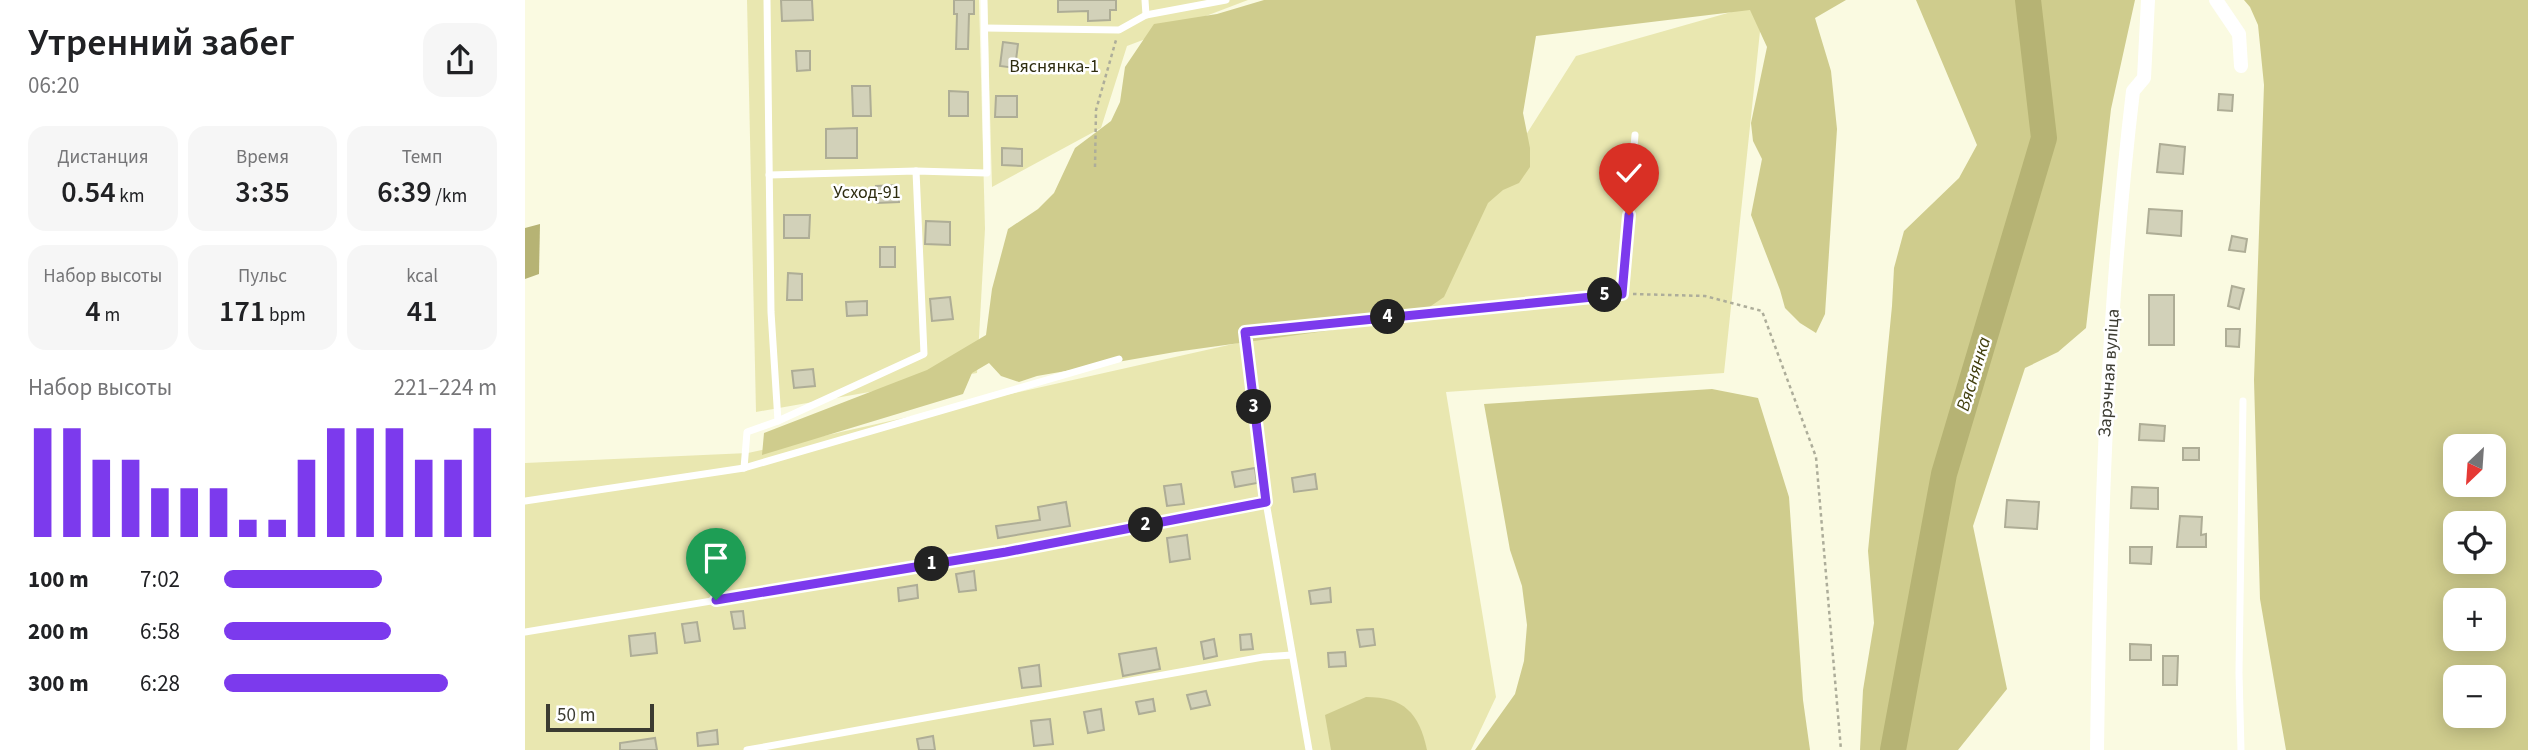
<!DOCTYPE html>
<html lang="ru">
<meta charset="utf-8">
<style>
:root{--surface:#fff;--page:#f6f6f6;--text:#202124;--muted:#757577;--accent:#7c3aed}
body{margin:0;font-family:"Source Sans 3",sans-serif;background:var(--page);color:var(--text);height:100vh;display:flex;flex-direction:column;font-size:26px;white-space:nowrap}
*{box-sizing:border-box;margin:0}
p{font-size:23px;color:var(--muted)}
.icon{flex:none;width:38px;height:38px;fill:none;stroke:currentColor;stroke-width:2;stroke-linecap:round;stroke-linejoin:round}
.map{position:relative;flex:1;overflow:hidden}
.sheet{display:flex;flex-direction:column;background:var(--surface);width:525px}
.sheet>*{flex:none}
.needle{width:46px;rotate:205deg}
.fabs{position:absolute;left:1918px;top:434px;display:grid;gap:14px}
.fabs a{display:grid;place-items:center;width:63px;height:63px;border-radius:14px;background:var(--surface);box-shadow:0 4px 18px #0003;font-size:35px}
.scale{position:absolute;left:21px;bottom:18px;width:108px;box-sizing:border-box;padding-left:7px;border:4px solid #3b3b31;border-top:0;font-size:19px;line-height:24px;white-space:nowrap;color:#3b3b31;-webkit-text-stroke:5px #fff;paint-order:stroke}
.pin{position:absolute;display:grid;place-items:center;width:60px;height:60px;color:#fff;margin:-72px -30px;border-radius:50% 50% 50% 0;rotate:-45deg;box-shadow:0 0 7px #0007}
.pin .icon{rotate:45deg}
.km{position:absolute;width:35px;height:35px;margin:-18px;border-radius:50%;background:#222;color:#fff;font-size:19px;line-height:35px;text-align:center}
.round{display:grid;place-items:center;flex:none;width:74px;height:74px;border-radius:21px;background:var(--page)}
.summary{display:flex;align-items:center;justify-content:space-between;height:119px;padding:0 28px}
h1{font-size:38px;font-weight:600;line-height:52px}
.stats{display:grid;grid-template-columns:repeat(3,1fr);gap:10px;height:119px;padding:7px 28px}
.stats div{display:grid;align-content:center;border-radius:18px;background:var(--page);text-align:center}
.stats b{font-size:30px;font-weight:600}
.stats small{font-size:19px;font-weight:400}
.stats p{font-size:19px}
.chart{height:196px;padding:14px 28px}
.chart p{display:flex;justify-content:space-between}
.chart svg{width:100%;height:126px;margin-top:7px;stroke:var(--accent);stroke-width:6}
ul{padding:0 28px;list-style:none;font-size:23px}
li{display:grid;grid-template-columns:112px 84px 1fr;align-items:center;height:52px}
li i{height:18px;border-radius:9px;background:var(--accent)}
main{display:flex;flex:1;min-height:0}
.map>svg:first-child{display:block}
</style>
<main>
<section class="sheet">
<div class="summary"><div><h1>Утренний забег</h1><p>06:20</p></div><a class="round"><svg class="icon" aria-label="share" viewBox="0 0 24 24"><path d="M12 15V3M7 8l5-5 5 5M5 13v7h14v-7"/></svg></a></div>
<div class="stats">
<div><p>Дистанция</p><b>0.54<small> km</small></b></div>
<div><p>Время</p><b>3:35</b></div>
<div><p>Темп</p><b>6:39<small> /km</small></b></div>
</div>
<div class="stats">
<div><p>Набор высоты</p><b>4<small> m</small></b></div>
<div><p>Пульс</p><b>171<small> bpm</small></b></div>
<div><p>kcal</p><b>41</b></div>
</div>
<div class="chart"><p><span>Набор высоты</span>221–224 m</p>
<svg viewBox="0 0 160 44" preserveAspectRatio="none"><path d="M5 44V6M15 44V6M25 44V17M35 44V17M45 44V27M55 44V27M65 44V27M75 44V38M85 44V38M95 44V17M105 44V6M115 44V6M125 44V6M135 44V17M145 44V17M155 44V6"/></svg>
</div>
<ul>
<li><b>100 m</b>7:02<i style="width:58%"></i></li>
<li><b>200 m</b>6:58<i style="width:61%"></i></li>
<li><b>300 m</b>6:28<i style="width:82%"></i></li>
</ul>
</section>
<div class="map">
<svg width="2003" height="750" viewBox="0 0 2003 750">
<rect width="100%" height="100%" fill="#fafae1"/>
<g fill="#e9e7b0">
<path d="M222 0H454L460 229 452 373 231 412Z"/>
<path d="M462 0H723L602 46 576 128 467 187Z"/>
<path d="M1238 3 1199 373 921 392 971 697 946 750H0V463L223 453 895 302 1051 56Z"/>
</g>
<g fill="#cfcc8d" fill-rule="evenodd">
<path d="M739 0H1321L1290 18 1306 71 1312 129 1300 314 1291 333 1275 323 1260 308 1255 290 1226 215 1237 159 1228 141 1226 123 1242 47 1225 10 1011 36 998 113 1005 148V167L994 183 978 190 963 203 919 297 887 319 650 352 512 376 494 382 476 376 464 363 447 373 438 394 237 455 239 433 402 370 461 335 467 289 483 229 513 209 529 193 550 148 586 121 595 102 600 67 629 24 692 14Z"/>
<path d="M1391 0H1610L1586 109 1561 328 1533 352 1500 368 1448 526 1482 689 1433 750H1335L1338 690 1349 623 1343 551 1367 306 1369 268 1379 231 1434 178 1452 145Z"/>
<path d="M1719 0H2003V750H1761L1735 599 1729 380 1739 85 1733 25 1725 7ZM1969 446V485H1930V446ZM1969 523V562H1930V523ZM1930 600H1969V639H1930ZM1930 677H1969V716H1930Z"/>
<path d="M1187 389 1233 398 1264 497 1278 700 1285 750H950L990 694 999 661 1002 625 997 586 985 550 959 404Z"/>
<path d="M841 697C879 697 894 713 902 750H806L800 715Z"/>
</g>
<path fill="#b6b374" d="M15 224 14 274 0 279V228Z"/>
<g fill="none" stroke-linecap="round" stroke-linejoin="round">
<path stroke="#b6b374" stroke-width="26" d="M1368 750 1419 474 1519 138 1503 0"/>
</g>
<g fill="#d2d1b9" stroke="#aead96" stroke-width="2">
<path d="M256 0H287L288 20 257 21Z"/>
<path d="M429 0H449V14H444L443 49H431L432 14H429Z"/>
<path d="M533 0H591V10H585V20L563 21V11L533 12Z"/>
<path d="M478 42 493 44 490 68 475 66Z"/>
<path d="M271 51H285V70L272 71Z"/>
<path d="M327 86H345L346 116H328Z"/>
<path d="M424 91 443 92V116H424Z"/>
<path d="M1694 94 1708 95 1707 111 1693 110Z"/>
<path d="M471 96H492V117H470Z"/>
<path d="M332 128V158H301V129Z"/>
<path d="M1635 144 1660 147 1658 174 1632 172Z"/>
<path d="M477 148 497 149V166L477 165Z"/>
<path d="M373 185 374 202 352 203 351 186Z"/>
<path d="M1624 209 1657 211 1656 236 1622 233Z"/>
<path d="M259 215H285L284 238H259Z"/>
<path d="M401 221 425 222V245L400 244Z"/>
<path d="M1707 236 1722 239 1720 252 1704 250Z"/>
<rect x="355" y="247" width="15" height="20"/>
<path d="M263 273 277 274V300H262Z"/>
<path d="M1707 286 1719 289 1714 309 1703 306Z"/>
<rect x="1624" y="295" width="25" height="50"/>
<path d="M425 297 428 319 407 321 405 299Z"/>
<path d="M342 301V315L322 316 321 302Z"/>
<path d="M1701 329H1715L1714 347 1701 346Z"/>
<path d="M288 369 290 386 269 388 267 371Z"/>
<path d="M1615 424 1640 426 1639 441 1614 440Z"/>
<rect x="1658" y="448" width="16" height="12"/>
<path d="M730 468 732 483 710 487 707 472Z"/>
<path d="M790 474 792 489 769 492 767 478Z"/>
<path d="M656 484 659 504 642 506 639 486Z"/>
<path d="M1607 487 1633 488V509L1606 508Z"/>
<path d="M1482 500 1514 502 1512 529 1480 527Z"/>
<path d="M541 502 545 526 473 538 471 526 515 520 513 507Z"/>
<path d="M1655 516 1677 517 1676 535 1681 534V547H1652Z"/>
<path d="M662 535 665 559 645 562 642 538Z"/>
<path d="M1605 547H1627L1626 564 1605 563Z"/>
<path d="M449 571 451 590 434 592 431 574Z"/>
<path d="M392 585 393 598 374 601 373 588Z"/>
<path d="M805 588 806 602 786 604 784 591Z"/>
<path d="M218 611 220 628 209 629 206 612Z"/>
<path d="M172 622 175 641 160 643 157 624Z"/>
<path d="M848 629 850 645 835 647 832 630Z"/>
<path d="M130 633 132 653 106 656 104 636Z"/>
<path d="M726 634 728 649 716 650 715 635Z"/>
<path d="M689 639 692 656 679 659 676 642Z"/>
<path d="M1605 644 1626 645V660H1605Z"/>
<path d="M631 648 635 669 598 676 594 654Z"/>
<path d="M820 652 821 666 804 667 803 653Z"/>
<path d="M1638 656H1653L1652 685H1638Z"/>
<path d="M514 665 516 686 497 688 494 668Z"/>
<path d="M681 691 685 705 666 709 662 695Z"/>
<path d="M628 699 630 711 614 714 611 702Z"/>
<path d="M576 709 579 730 563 733 559 712Z"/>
<path d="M525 719 528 744 509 746 506 721Z"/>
<path d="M192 730 193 744 173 746 172 733Z"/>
<path d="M408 736 410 750H394L392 739Z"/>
<path d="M130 738 132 750H95V743Z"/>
</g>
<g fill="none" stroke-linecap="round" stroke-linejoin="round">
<g stroke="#adad9a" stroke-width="2.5" stroke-dasharray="3.5 3.5" stroke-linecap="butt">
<path d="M570 167 571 110 591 40"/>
<path d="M1108 294 1180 296 1237 311 1291 457 1316 750"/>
</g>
<g stroke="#fff" stroke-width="7">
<path d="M242 0 246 312 253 421 399 354 391 171"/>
<path d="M620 0 621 15"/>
<path d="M460 28 594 30 621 15 701 0"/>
<path d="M244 175 391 171 462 173 459 0"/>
<path d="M219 468 222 432 253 421"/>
<path d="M0 501 219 468 594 359"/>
<path d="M0 632 481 552 741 502"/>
<path d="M222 750 738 657 767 655"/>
<path d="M784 750 741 502 720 332 1097 294 1110 135"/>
<path d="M1716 750 1714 673 1718 401"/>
</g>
<g stroke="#fff" stroke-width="14">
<path d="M1691 0 1714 34 1716 66"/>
<path d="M1572 750C1575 530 1582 310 1608 91L1619 78 1623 0"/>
</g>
</g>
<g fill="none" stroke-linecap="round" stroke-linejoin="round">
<defs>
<path id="route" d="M191 600 481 552 741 502 720 332 1097 294 1104 215"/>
</defs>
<use href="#route" stroke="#fff" stroke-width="14"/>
<use href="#route" stroke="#7c3aed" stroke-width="9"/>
</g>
<g text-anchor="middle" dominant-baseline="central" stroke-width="5" stroke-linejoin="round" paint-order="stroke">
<g font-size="18" fill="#2f2d10" stroke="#fff">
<text x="529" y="66">Вяснянка-1</text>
<text x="342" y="192">Усход-91</text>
</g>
<g font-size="18" fill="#3b3b31" stroke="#fff">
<text transform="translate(1584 373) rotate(-86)">Зарэчная вуліца</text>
</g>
<g font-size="19" font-style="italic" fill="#43400f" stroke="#fff">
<text transform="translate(1449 374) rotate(-73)">Вяснянка</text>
</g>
</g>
</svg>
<div class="fabs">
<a><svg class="needle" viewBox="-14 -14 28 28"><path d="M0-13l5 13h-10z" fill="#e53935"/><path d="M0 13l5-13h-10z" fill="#757577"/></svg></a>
<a><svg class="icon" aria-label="locate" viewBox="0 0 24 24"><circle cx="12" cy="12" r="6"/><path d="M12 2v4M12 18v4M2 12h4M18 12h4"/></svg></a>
<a>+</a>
<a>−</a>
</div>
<div class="scale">50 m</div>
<div class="pin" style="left:191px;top:600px;background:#1e9e55"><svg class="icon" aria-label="arrive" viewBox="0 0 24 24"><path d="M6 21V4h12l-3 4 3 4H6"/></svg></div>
<div class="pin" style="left:1104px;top:215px;background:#d93025"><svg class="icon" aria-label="check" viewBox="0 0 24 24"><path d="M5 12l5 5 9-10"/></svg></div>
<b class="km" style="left:407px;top:564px">1</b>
<b class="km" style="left:621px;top:525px">2</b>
<b class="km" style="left:729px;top:407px">3</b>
<b class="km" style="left:863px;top:317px">4</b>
<b class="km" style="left:1080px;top:295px">5</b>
</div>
</main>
